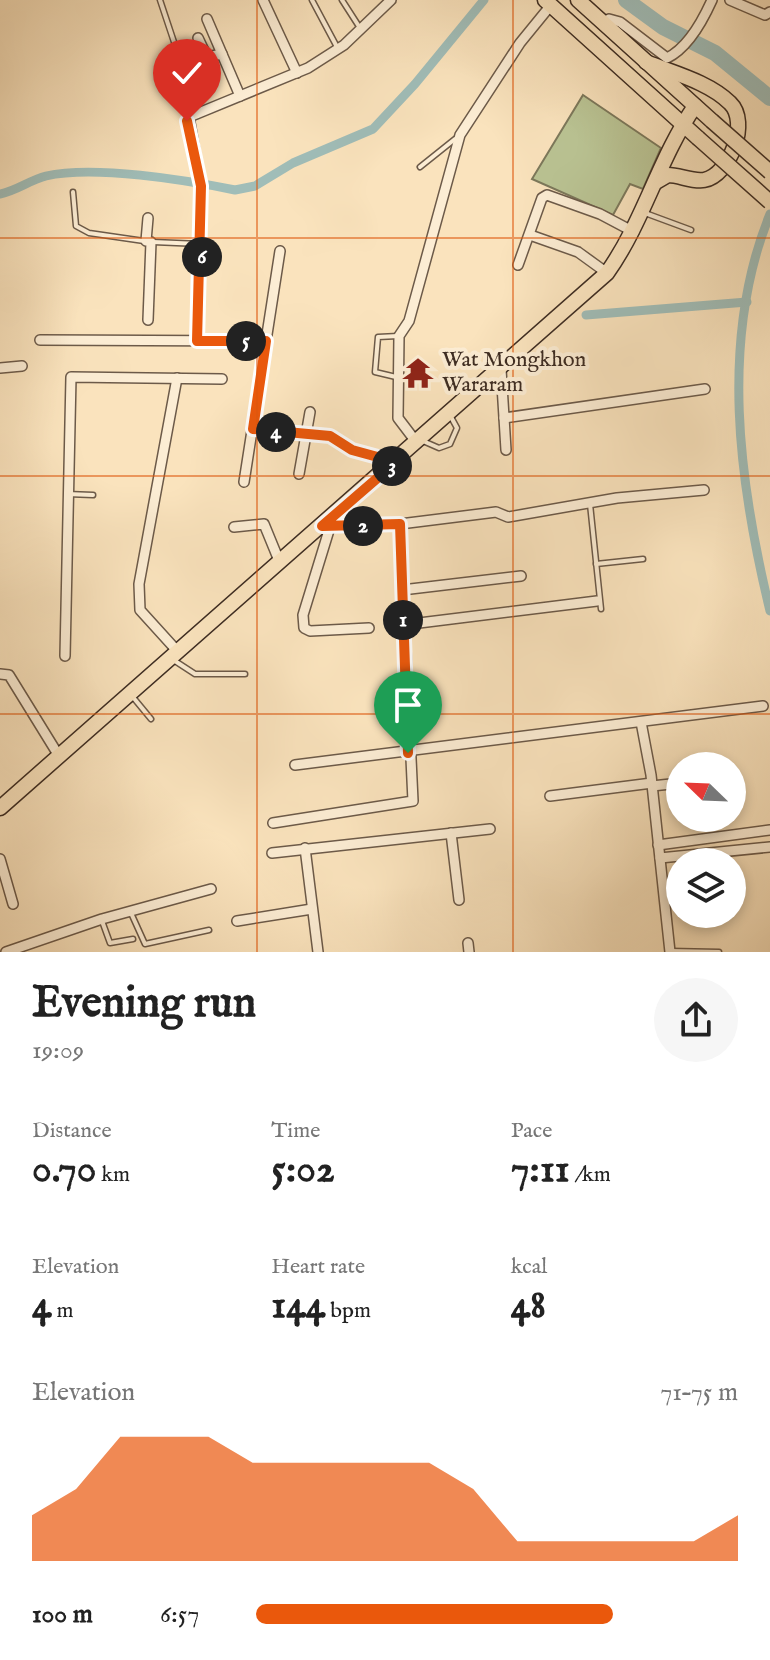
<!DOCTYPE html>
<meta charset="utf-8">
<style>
:root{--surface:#fff;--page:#f6f6f6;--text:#222;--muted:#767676;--accent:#ea580c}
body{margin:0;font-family:"IM FELL English",serif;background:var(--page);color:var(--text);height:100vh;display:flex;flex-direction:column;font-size:30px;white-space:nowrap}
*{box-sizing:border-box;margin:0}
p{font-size:26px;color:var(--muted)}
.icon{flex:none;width:44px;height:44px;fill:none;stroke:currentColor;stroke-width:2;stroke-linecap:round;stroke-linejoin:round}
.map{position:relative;height:952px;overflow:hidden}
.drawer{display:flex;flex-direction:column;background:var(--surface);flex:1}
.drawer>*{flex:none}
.needle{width:52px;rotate:293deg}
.buttons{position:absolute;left:666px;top:752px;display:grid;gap:16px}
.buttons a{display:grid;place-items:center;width:80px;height:80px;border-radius:50%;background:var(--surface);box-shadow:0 4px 12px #0003;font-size:40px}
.pin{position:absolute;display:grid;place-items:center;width:68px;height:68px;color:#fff;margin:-82px -34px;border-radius:50% 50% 50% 0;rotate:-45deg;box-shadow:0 0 8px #0007}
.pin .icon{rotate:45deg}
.km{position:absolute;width:40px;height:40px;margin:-20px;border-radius:50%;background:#222;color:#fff;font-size:22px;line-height:40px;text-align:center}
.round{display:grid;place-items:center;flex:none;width:84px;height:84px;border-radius:42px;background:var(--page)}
.overview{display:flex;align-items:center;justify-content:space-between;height:136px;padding:0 32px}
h1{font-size:44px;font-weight:700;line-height:60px}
.metrics{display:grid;grid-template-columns:repeat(3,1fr);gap:12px;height:136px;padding:8px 32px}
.metrics div{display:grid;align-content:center}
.metrics b{font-size:40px;font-weight:700}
.metrics small{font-size:22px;font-weight:400}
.metrics p{font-size:22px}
.chart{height:224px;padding:16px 32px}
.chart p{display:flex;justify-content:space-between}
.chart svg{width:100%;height:144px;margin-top:8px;fill:var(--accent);opacity:.7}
ul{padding:0 32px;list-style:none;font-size:26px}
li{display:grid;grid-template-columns:128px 96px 1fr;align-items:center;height:60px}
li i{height:20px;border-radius:10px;background:var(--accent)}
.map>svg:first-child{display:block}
</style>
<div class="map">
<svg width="770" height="952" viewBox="0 0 770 952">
<rect width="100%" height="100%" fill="#fae3bd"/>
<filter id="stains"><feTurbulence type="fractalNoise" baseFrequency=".0025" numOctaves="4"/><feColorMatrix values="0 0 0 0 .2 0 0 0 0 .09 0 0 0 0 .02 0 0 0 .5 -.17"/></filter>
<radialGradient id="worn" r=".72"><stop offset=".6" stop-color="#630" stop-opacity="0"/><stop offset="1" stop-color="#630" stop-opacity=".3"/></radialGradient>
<path fill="#bac494" stroke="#7c785b" stroke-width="2" d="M583 95 661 148 643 189 630 184 613 215 532 179Z"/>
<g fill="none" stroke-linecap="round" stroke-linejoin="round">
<g stroke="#a0bdb8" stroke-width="9">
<path d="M0 194C16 191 30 180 46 176 94 165 186 180 235 190L255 186 293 163 373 129 415 84 484 0"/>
<path d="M770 214C719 339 739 483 770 611"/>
<path d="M586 315 747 302"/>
</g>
<path stroke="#a0bdb8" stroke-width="16" d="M626 0 663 27 715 53 770 98"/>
<defs>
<g id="lane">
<path d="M160 0 179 57"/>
<path d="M312 0 337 47"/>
<path d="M342 0 360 28"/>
<path d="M420 167 455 139"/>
<path d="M73 192 76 226 89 233 144 241"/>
<path d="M645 213 691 230"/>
<path d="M153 242 200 244"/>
<path d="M396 377 375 372 378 337 398 336"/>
<path d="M423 441 439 448 450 444 457 428 451 417"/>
<path d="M67 494 93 495"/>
<path d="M590 504 601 609"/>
<path d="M596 564 643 559"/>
<path d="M175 661 195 674H245"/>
<path d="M132 696 151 719"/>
<path d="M131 913 145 944 209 930"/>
<path d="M102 921 110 943 133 939"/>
<path d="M670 951 719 952"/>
</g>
<g id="street">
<path d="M263 0 297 73"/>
<path d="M730 0 765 15 770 12"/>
<path d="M207 19 240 96"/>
<path d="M603 23 609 19 620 22 667 58C688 48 703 20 712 0"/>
<path d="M198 38 207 57 222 54"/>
<path d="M530 235 578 252 607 273"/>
<path d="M146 241 148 218"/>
<path d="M518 265 542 198 547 195 600 214 634 232"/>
<path d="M148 320 151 242"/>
<path d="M40 340 266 341"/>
<path d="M197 341 201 186 189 117 308 68 344 45 391 0"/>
<path d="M0 368 22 366"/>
<path d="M501 369 506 450"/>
<path d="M177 378 139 584 140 610 179 653"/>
<path d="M504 418 705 389"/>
<path d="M253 429 330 436 352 450 396 462"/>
<path d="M417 443 398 418 399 336 409 321 460 135 520 43 551 5"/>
<path d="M299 474 310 412"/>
<path d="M244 482 280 251"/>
<path d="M322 526 400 524 496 512 508 517 617 498 704 490"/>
<path d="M234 527 264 524 280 563"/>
<path d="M330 527 303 615 304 628 310 631 369 628"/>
<path d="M402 590 521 576"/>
<path d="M403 625 597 601"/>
<path d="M65 656 71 377 222 379"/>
<path d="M0 674 9 675 59 756"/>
<path d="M641 722 651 775 670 952"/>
<path d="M295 765 763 706"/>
<path d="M652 786 680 783"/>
<path d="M550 796 652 783"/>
<path d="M273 823 413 801 400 524"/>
<path d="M451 833 459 900"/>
<path d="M658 845 770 830"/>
<path d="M305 848 318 952"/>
<path d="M272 853 490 829"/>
<path d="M660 858 770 847"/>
<path d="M0 859 13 904"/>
<path d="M237 921 312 909"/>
<path d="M468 943 469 952"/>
<path d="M6 952 102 919 211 889"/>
</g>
<g id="primary">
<path d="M545 0 698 138"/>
<path d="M578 0 712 121"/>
<path d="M646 62C673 73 709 82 730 103 750 122 730 175 704 180 693 182 679 175 668 175L656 182"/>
<path d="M0 808 607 273C644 221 659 158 695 106"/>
</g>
</defs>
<use href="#lane" stroke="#6c5a49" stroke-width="7"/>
<use href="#street" stroke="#6c5a49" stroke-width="12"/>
<use href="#primary" stroke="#3d2c22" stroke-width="17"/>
<use href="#lane" stroke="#fcedd4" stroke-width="4"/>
<use href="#street" stroke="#fcedd4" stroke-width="9"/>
<use href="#primary" stroke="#fae3bd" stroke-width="14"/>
<defs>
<g id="primary-bridge">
<path d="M712 121 770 172"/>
<path d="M698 138 770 202"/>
</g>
</defs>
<use href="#primary-bridge" stroke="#3d2c22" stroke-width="17" stroke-linecap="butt"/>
<use href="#primary-bridge" stroke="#fae3bd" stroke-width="14"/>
</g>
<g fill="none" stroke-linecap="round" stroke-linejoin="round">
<defs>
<path id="route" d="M187 121 201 186 197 341H266L253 429 330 436 352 450 396 462 322 526 400 524 408 753"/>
</defs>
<use href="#route" stroke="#fff" stroke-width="16"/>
<use href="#route" stroke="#ea580c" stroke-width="10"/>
</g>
<path fill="none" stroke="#df570d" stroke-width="2" stroke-opacity="0.55" d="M257 0V952M513 0V952M0 238H770M0 476H770M0 714H770"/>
<defs>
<symbol id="temple-bare" viewBox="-9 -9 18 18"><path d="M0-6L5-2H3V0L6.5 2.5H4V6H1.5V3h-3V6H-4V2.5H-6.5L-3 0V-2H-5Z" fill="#8f2418" stroke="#fcedd4" stroke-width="2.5" paint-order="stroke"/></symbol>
</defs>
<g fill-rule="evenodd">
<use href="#temple-bare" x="396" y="351" width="44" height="44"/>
</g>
<g text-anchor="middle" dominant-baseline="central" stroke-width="8" stroke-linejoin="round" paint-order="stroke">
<g font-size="22" fill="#3d2c22" stroke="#fcedd4" text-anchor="start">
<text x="442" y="360">Wat Mongkhon<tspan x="442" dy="25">Wararam</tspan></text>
</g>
</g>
<rect width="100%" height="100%" filter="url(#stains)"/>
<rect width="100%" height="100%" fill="url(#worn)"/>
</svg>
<div class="buttons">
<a><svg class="needle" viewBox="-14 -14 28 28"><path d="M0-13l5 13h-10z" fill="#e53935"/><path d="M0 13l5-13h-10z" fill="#767676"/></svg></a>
<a><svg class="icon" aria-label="layers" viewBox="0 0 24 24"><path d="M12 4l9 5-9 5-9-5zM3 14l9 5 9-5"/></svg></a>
</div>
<div class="pin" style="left:408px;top:753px;background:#1e9e55"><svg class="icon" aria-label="arrive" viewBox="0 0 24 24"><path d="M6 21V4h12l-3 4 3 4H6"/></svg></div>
<div class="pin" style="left:187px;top:121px;background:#d93025"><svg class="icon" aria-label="check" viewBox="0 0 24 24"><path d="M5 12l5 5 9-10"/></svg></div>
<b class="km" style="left:403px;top:620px">1</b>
<b class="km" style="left:363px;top:526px">2</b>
<b class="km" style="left:392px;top:466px">3</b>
<b class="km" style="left:276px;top:432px">4</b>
<b class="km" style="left:246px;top:341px">5</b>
<b class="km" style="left:202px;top:257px">6</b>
</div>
<section class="drawer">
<div class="overview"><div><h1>Evening run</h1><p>19:09</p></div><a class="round"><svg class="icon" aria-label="share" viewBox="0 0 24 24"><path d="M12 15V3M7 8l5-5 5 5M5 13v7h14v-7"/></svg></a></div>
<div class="metrics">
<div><p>Distance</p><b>0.70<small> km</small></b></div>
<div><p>Time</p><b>5:02</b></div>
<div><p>Pace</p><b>7:11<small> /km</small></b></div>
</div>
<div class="metrics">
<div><p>Elevation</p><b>4<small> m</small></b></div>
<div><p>Heart rate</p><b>144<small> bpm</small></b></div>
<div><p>kcal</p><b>48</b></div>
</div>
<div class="chart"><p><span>Elevation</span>71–75 m</p>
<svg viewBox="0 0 160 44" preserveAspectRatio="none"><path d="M0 44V30L10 22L20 6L30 6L40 6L50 14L60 14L70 14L80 14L90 14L100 22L110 38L120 38L130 38L140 38L150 38L160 30V44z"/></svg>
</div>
<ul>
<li><b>100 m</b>6:57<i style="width:74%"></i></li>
</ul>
</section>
